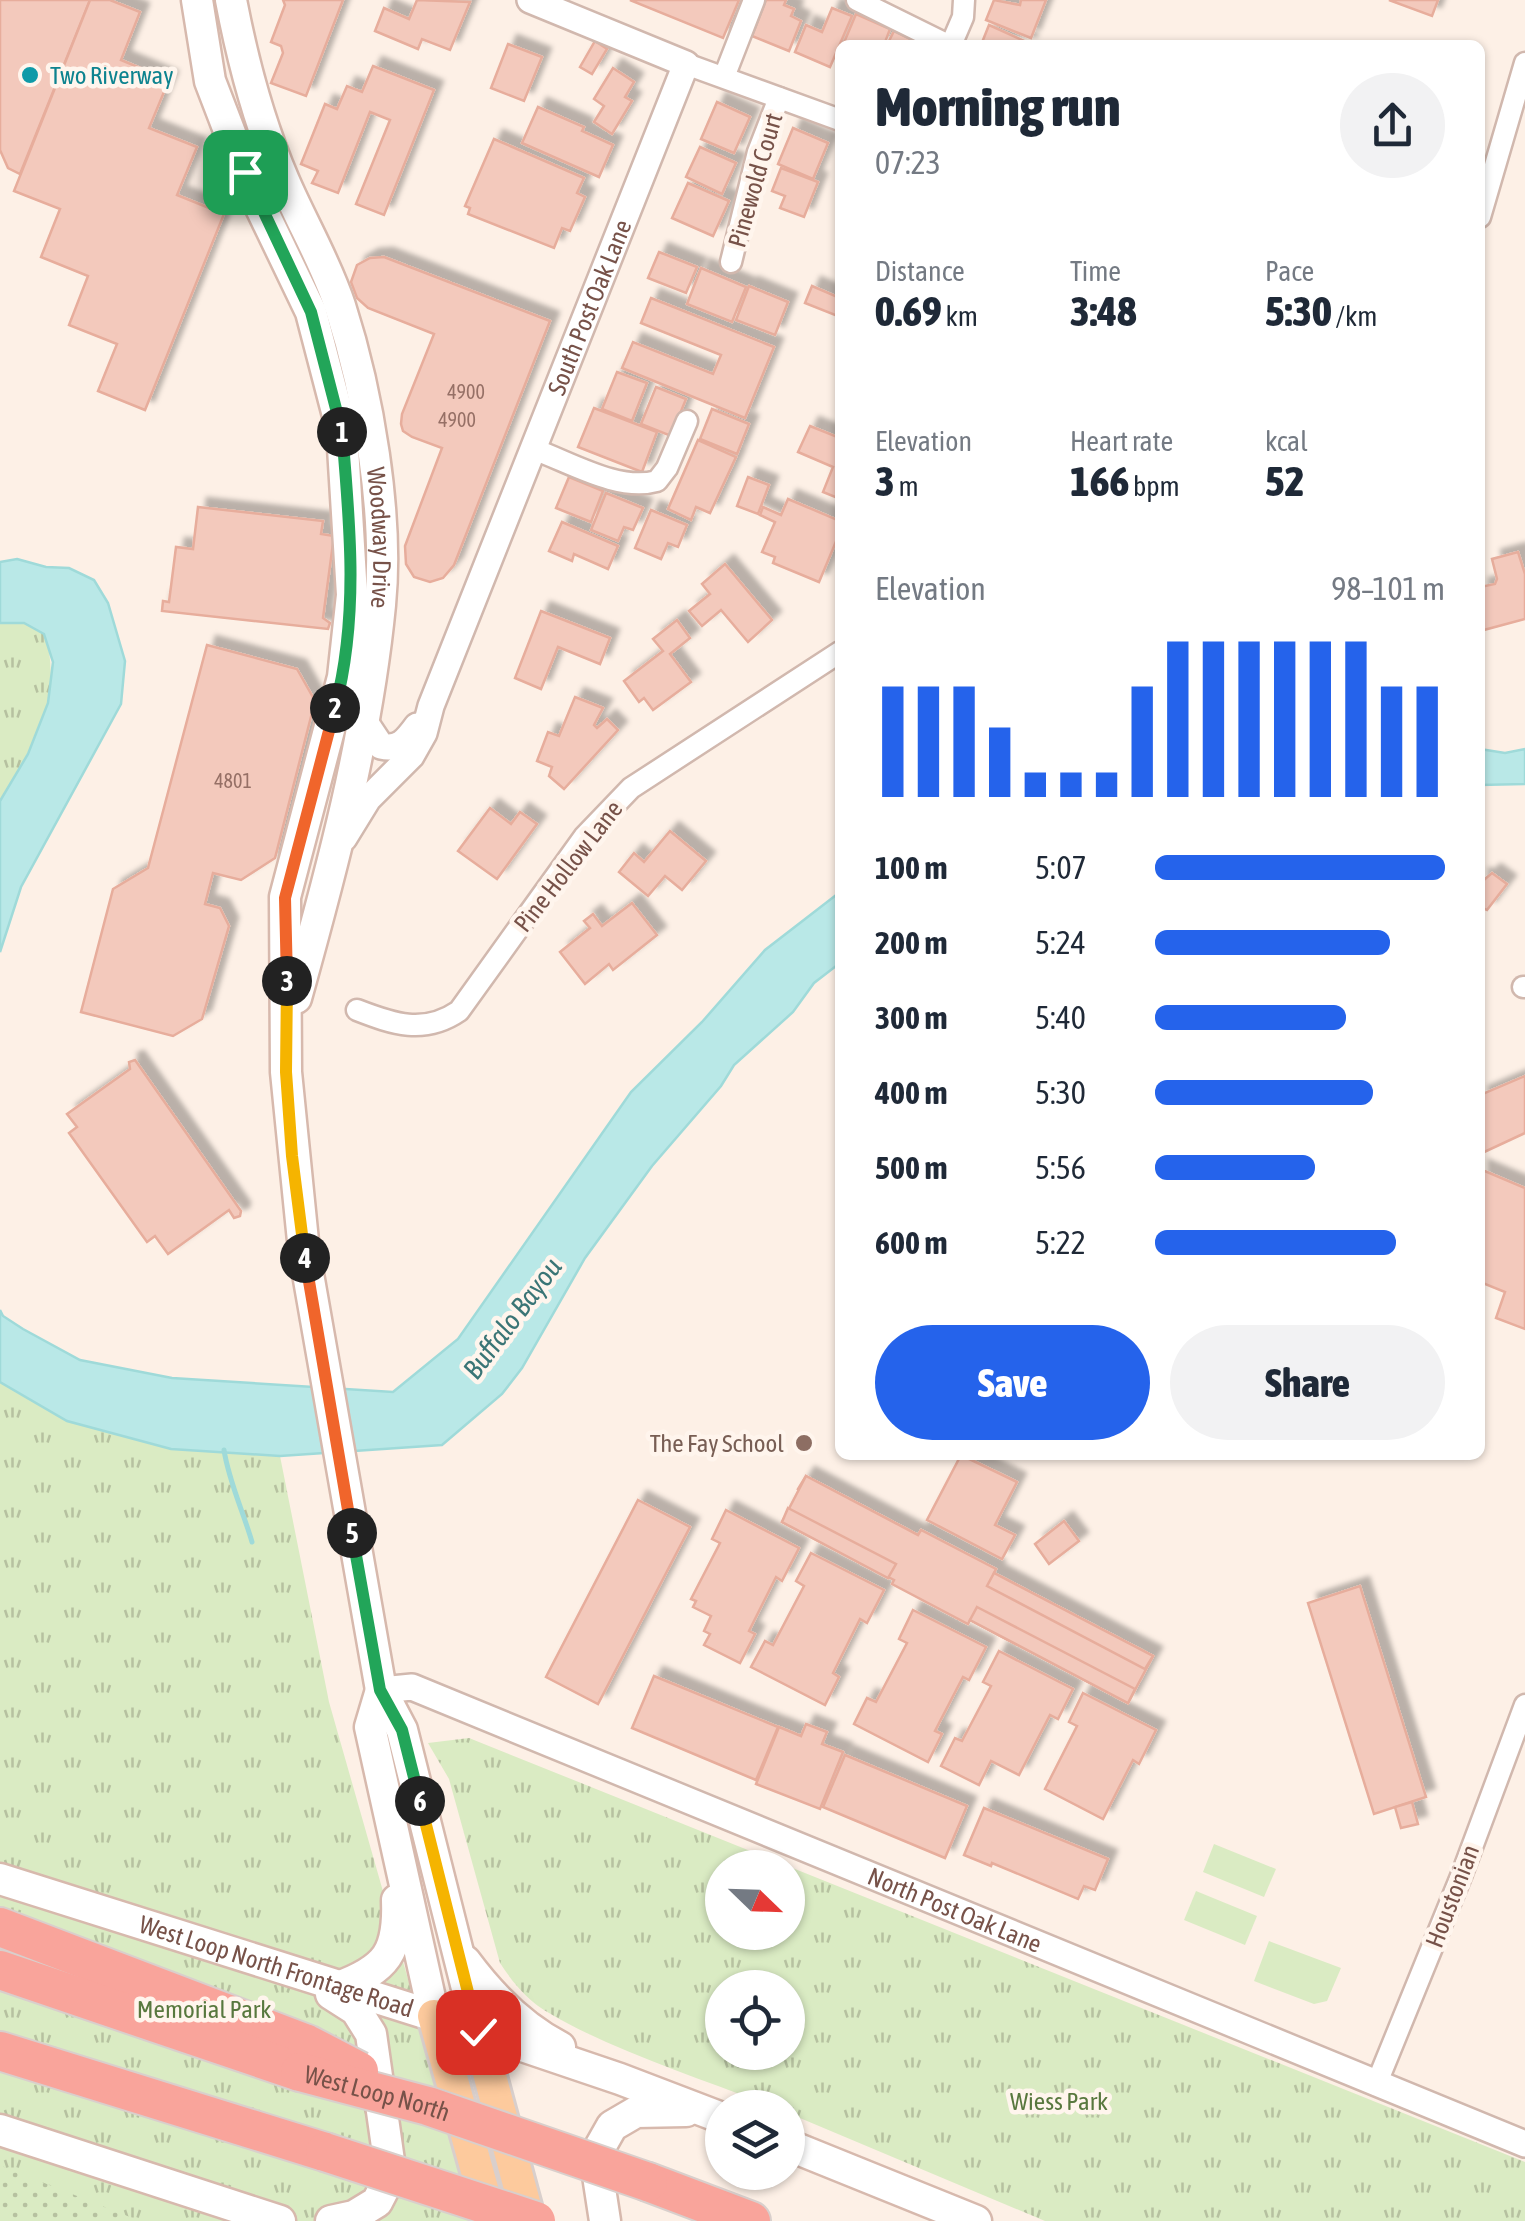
<!DOCTYPE html>
<meta charset="utf-8">
<style>
:root{--surface:#fff;--page:#f2f2f3;--text:#1f2937;--muted:#747a83;--accent:#2563eb}
body{margin:0;font-family:"Asap Condensed",sans-serif;background:var(--page);color:var(--text);height:100vh;display:flex;flex-direction:column;font-size:38px;white-space:nowrap}
*{box-sizing:border-box;margin:0}
p{font-size:32px;color:var(--muted)}
.icon{flex:none;width:55px;height:55px;fill:none;stroke:currentColor;stroke-width:2;stroke-linecap:round;stroke-linejoin:round}
.map{position:relative;flex:1;overflow:hidden}
.sheet{position:absolute;left:835px;top:40px;width:650px;height:1420px;display:flex;flex-direction:column;background:var(--surface);border-radius:15px;box-shadow:0 2px 8px #0004}
.sheet>*{flex:none}
.needle{width:65px;rotate:113deg}
.fabs{position:absolute;left:705px;top:1850px;display:grid;gap:20px}
.fabs a{display:grid;place-items:center;width:100px;height:100px;border-radius:50%;background:var(--surface);box-shadow:0 2px 8px #0004;font-size:50px}
.pin{position:absolute;display:grid;place-items:center;width:85px;height:85px;color:#fff;margin:-42px;border-radius:20px;box-shadow:0 5px 15px #0006}
.km{position:absolute;width:50px;height:50px;margin:-25px;border-radius:50%;background:#222;color:#fff;font-size:28px;line-height:50px;text-align:center}
.round{display:grid;place-items:center;flex:none;width:105px;height:105px;border-radius:52px;background:var(--page)}
.headline{display:flex;align-items:center;justify-content:space-between;height:170px;padding:0 40px}
h1{font-size:55px;font-weight:800;line-height:75px}
.metrics{display:grid;grid-template-columns:repeat(3,1fr);gap:15px;height:170px;padding:10px 40px}
.metrics div{display:grid;align-content:center}
.metrics b{font-size:42px;font-weight:800}
.metrics small{font-size:28px;font-weight:400}
.metrics p{font-size:28px}
.chart{height:280px;padding:20px 40px}
.chart p{display:flex;justify-content:space-between}
.chart svg{width:100%;height:180px;margin-top:10px;stroke:var(--accent);stroke-width:6}
.action{display:flex;gap:20px;margin-top:auto;padding:20px 40px}
.action a{flex:1;height:115px;border-radius:60px;background:var(--accent);color:#fff;font-size:40px;font-weight:800;line-height:115px;text-align:center}
.action a+a{background:var(--page);color:var(--text)}
ul{padding:0 40px;list-style:none;font-size:32px}
li{display:grid;grid-template-columns:160px 120px 1fr;align-items:center;height:75px}
li i{height:25px;border-radius:12px;background:var(--accent)}
.map>svg:first-child{display:block}
</style>
<div class="map">
<svg width="1525" height="2221" viewBox="0 0 1525 2221">
<defs>
<pattern id="park-tufts" width="24" height="20" patternUnits="userSpaceOnUse" patternTransform="scale(2.5)"><rect width="24" height="20" fill="#daebc3"/><path d="M3 7l-1-3M5 7V3M7 7l1-3M15 17l-1-3M17 17v-4M19 17l1-3" fill="none" stroke="#b6c1a0"/></pattern>
<pattern id="garden-dots" width="8" height="8" patternUnits="userSpaceOnUse" patternTransform="scale(2.5)"><rect width="8" height="8" fill="#daebc3"/><path d="M2 2h.1M6 6h.1" fill="none" stroke="#b6c1a0" stroke-width="1.8" stroke-linecap="round"/></pattern>
<filter id="shadow"><feDropShadow dx="9" dy="-9" stdDeviation="2.5" flood-color="#0004"/></filter>
</defs>
<rect width="100%" height="100%" fill="#fdf0e6"/>
<g fill="#daebc3">
<path d="M1214 1844 1276 1869 1264 1897 1203 1872Z"/>
<path d="M1196 1891 1257 1916 1245 1945 1184 1920Z"/>
<path d="M1269 1941 1341 1968 1327 2001 1314 2004 1254 1981Z"/>
</g>
<g fill="url(#park-tufts)" fill-rule="evenodd">
<path d="M0 623H24L45 634C64 698 32 747 0 801Z"/>
<path d="M0 1382 67 1421 171 1449 280 1456 329 1702 477 2221H0Z"/>
<path d="M469 1738 1525 2162V2221H1045L788 2113V2108L773 2107C703 2079 613 2051 549 2013 528 2001 513 1983 500 1963L449 1779 428 1743ZM722 1868H788V1932H722ZM722 1988H788V2052H722Z"/>
</g>
<path fill="url(#garden-dots)" d="M0 2165 4 2167 140 2221H0Z"/>
<g fill="#b9e8e7" stroke="#9fdad9" stroke-width="2.5">
<path d="M17 559 46 567 69 568 94 580 108 603 125 661 121 704 21 887 0 952V801L28 754 48 703 53 662 44 634 24 623H0V562Z"/>
<path d="M1480 749 1505 753 1525 749V784L1480 785Z"/>
<path d="M840 892V963L814 983 793 1012 734 1065 721 1086 652 1166 585 1258 522 1368 502 1394 442 1445 280 1456 171 1449 67 1421 0 1382V1310L3 1316 23 1329 80 1360 172 1378 393 1392 458 1339 631 1092 702 1022 765 950Z"/>
</g>
<g fill="none" stroke-linecap="round" stroke-linejoin="round">
<path stroke="#9fdad9" stroke-width="5" d="M224 1450C229 1482 243 1511 252 1542"/>
</g>
<g fill="#f3c9bc" stroke="#e7ad9c" stroke-width="2.5" filter="url(#shadow)">
<path d="M0 0H90L20 174 8 168 0 150Z"/>
<path d="M90 0H110L140 12 121 60 169 80 149 128 197 147 177 195 224 214 145 410 98 391 117 344 69 325 88 276 41 257 60 209 14 191Z"/>
<path d="M283 0H343L306 96 271 83 283 53 281 46 271 42 285 5Z"/>
<path d="M417 0 470 2 450 50 422 39 418 49 375 31 384 8 409 19Z"/>
<path d="M630 0H739L723 38Z"/>
<path d="M766 0H786L784 5 794 9 791 16 801 21 789 51 752 36Z"/>
<path d="M994 0 1020 5 1021 0H1046L1031 38 986 20Z"/>
<path d="M1389 0H1438L1432 16Z"/>
<path d="M832 8 852 16 830 67 795 52 806 25 822 32Z"/>
<path d="M856 14 890 29 884 45H843Z"/>
<path d="M989 25 1029 43 1028 45H981Z"/>
<path d="M894 31 923 45H887Z"/>
<path d="M595 41 607 49 592 74 580 67Z"/>
<path d="M508 44 542 57 524 101 491 88Z"/>
<path d="M373 66 434 90 384 215 356 204 390 120 370 112 338 193 312 183 318 171 301 164 325 104 337 109 347 86 362 92Z"/>
<path d="M613 68 634 82 625 97 632 101 612 134 594 122 604 106 594 99Z"/>
<path d="M717 102 750 117 734 153 701 139Z"/>
<path d="M538 107 584 127 582 131 613 145 599 177 522 143Z"/>
<path d="M793 128 828 143 813 179 778 164Z"/>
<path d="M494 139 584 178 577 193 585 197 570 231 562 228 554 248 468 214 470 208 465 206Z"/>
<path d="M700 147 736 163 722 194 686 177Z"/>
<path d="M781 168 818 182 804 217 780 208 785 196 772 191Z"/>
<path d="M688 183 729 201 713 236 672 218Z"/>
<path d="M659 252 697 267 686 293 648 278Z"/>
<path d="M384 257 550 321 454 565 443 578 430 582 414 577 406 564 405 546 442 448 412 437 403 431 401 424 402 414 434 334 368 308 357 298 351 282 357 265 370 258Z"/>
<path d="M701 268 746 287 732 322 687 304Z"/>
<path d="M749 286 788 302 775 335 736 320Z"/>
<path d="M812 286 840 298V317L805 303Z"/>
<path d="M651 298 774 347 745 418 622 368 633 342 713 374 721 355 641 323Z"/>
<path d="M617 372 647 383 632 421 602 409Z"/>
<path d="M656 387 686 399 671 436 641 424Z"/>
<path d="M594 408 657 432 642 472 578 447Z"/>
<path d="M712 409 749 424 737 454 700 439Z"/>
<path d="M810 426 840 438V499L823 492 833 467 798 452Z"/>
<path d="M698 440 736 457 710 513 696 507 691 520 668 509Z"/>
<path d="M569 477 603 491 591 522 556 508Z"/>
<path d="M748 477 769 485 758 514 737 506Z"/>
<path d="M606 493 643 508 633 530 624 527 618 541 591 530Z"/>
<path d="M788 499 840 521V532L819 582 773 563 775 557 762 552 775 522 760 515 763 507 781 515Z"/>
<path d="M198 507 323 521 321 534 334 536 323 618 330 623 328 629 162 611 163 601 169 602 176 547 193 549Z"/>
<path d="M651 510 687 525 678 547 668 543 661 559 635 548Z"/>
<path d="M562 522 618 546 608 569 574 554 572 561 549 551Z"/>
<path d="M1518 552 1525 574V619L1480 631V587L1495 584 1497 579 1492 559Z"/>
<path d="M725 564 772 620 748 642 721 610 702 626 689 611 710 594 702 584Z"/>
<path d="M541 611 610 638 600 664 558 647 541 689 515 678Z"/>
<path d="M677 620 690 638 670 654 691 682 653 710 644 698 639 702 624 681 663 651 653 639Z"/>
<path d="M207 645 297 669 315 701 275 858 241 880 213 873 205 904 220 908 229 926 202 1019 173 1036 81 1012 113 889 148 868Z"/>
<path d="M575 697 603 708 594 725 597 728 607 719 618 730 564 789 549 776 552 767 537 761 548 732 559 736Z"/>
<path d="M490 808 511 824 520 812 537 824 497 879 458 851Z"/>
<path d="M670 831 706 861 682 890 665 876 648 896 619 872 634 853 644 862Z"/>
<path d="M1492 873 1507 884 1487 910 1480 907V877L1485 879Z"/>
<path d="M632 903 657 935 613 970 609 964 585 984 560 952 590 928 584 921 593 914 602 926Z"/>
<path d="M135 1060 241 1211 240 1216 234 1218 229 1210 168 1254 155 1236 147 1242 69 1133 77 1127 67 1114 130 1069 129 1062Z"/>
<path d="M1525 1076V1133L1480 1154V1095Z"/>
<path d="M1480 1169 1525 1188V1329L1496 1318 1505 1292 1480 1282Z"/>
<path d="M961 1455 1017 1482 995 1525 1015 1535 1002 1559 927 1520Z"/>
<path d="M806 1476 918 1535 911 1548 798 1489Z"/>
<path d="M806 1476 918 1535 921 1530 996 1569 994 1573 1153 1656 1128 1703 970 1620 968 1624 892 1584 894 1580 782 1522Z"/>
<path d="M638 1500 690 1527 598 1704 546 1677Z"/>
<path d="M788 1508 896 1564 888 1578 782 1522Z"/>
<path d="M726 1510 799 1548 782 1581 776 1577 749 1631 755 1634 740 1663 704 1645 710 1634 704 1631 711 1616 693 1607 696 1601 691 1599 720 1543 712 1539Z"/>
<path d="M1064 1521 1079 1541 1049 1564 1035 1544Z"/>
<path d="M811 1553 884 1590 867 1623 860 1619 833 1673 839 1677 825 1705 751 1667 765 1641 773 1645 804 1586 796 1581Z"/>
<path d="M994 1573 1153 1656 1145 1669 987 1586Z"/>
<path d="M1360 1586 1426 1797 1374 1814 1308 1603Z"/>
<path d="M977 1607 1135 1689 1128 1703 970 1620Z"/>
<path d="M913 1610 986 1647 969 1680 963 1677 935 1731 942 1734 928 1762 854 1724 867 1698 876 1702 907 1643 899 1639Z"/>
<path d="M999 1651 1073 1689 1058 1719 1050 1715 1019 1775 991 1761 979 1785 941 1766 955 1738 962 1741 991 1686 983 1682Z"/>
<path d="M654 1676 778 1727 756 1780 632 1728Z"/>
<path d="M1083 1693 1156 1730 1139 1764 1133 1760 1103 1819 1045 1789 1077 1726 1069 1722Z"/>
<path d="M806 1724 827 1732 822 1744 843 1752 820 1809 756 1784 779 1727 801 1736Z"/>
<path d="M845 1755 967 1806 945 1858 823 1807Z"/>
<path d="M1412 1802 1418 1824 1401 1828 1395 1807Z"/>
<path d="M984 1808 1108 1859 1095 1890 1084 1886 1078 1899 992 1863 991 1866 964 1855Z"/>
</g>
<g fill="none" stroke-linecap="round" stroke-linejoin="round">
<defs>
<g id="minor">
<path d="M857 0 948 45"/>
<path d="M951 45 963 17 964 0"/>
<path d="M686 64 840 120"/>
<path d="M724 77 754 0"/>
<path d="M1480 217 1525 63"/>
<path d="M731 262 758 152 779 98"/>
<path d="M533 449C570 462 618 492 657 481L667 468 687 421"/>
<path d="M1523 987H1525"/>
<path d="M357 1010C393 1024 424 1035 459 1011L584 837 631 788 840 652"/>
<path d="M1376 2085 1462 1874 1525 1705"/>
</g>
<g id="tertiary">
<path d="M365 722 381 746C399 750 406 741 417 726"/>
<path id="s1" d="M344 838 368 799 411 756 424 733 431 706 686 64 530 0"/>
<path id="s2" d="M381 1690 412 1687 1525 2144"/>
</g>
<g id="secondary">
<path d="M197 0 210 81 250 185 311 312 342 431 352 595 343 677 285 897 286 1072 304 1251 381 1690 402 1730 478 2032"/>
<path id="s3" d="M231 0C243 63 259 123 284 181 302 223 326 263 340 306 368 393 389 515 380 605 367 739 332 869 296 998"/>
<path d="M381 1690 370 1727 434 2016"/>
<path id="s4" d="M0 1879 434 2016 620 2079 722 2118"/>
<path d="M465 1961C491 1996 521 2027 560 2047"/>
<path d="M338 1987C387 1969 399 1952 397 1900"/>
<path d="M331 1994 356 2010 371 2034 391 2175 377 2202 354 2216 331 2221"/>
<path d="M0 2130 280 2221"/>
<path d="M788 2145 976 2221"/>
<path d="M605 2221 595 2156 612 2126 636 2112 686 2111"/>
</g>
<g id="primary">
<path d="M434 2016 491 2221"/>
<path d="M478 2032 529 2221"/>
</g>
<g id="motorway">
<path d="M0 1927 307 2044"/>
<path d="M0 1970 300 2072"/>
<path d="M0 2051 325 2152"/>
<path d="M648 2182 751 2221"/>
</g>
</defs>
<use href="#minor" stroke="#d1b8ae" stroke-width="25"/>
<use href="#tertiary" stroke="#d1b8ae" stroke-width="30"/>
<use href="#secondary" stroke="#d7b9ad" stroke-width="35"/>
<use href="#primary" stroke="#d9cfcc" stroke-width="38"/>
<use href="#motorway" stroke="#d9cfcc" stroke-width="42"/>
<use href="#minor" stroke="#fff" stroke-width="20"/>
<use href="#tertiary" stroke="#fff" stroke-width="25"/>
<use href="#secondary" stroke="#fff" stroke-width="30"/>
<use href="#primary" stroke="#fdca9d" stroke-width="32"/>
<use href="#motorway" stroke="#f9a49b" stroke-width="38"/>
<defs>
<g id="motorway-bridge">
<path d="M307 2044 359 2071"/>
<path id="s5" d="M300 2072 428 2106 648 2182"/>
<path d="M325 2152 536 2221"/>
</g>
</defs>
<use href="#motorway-bridge" stroke="#d9cfcc" stroke-width="42" stroke-linecap="butt"/>
<use href="#motorway-bridge" stroke="#f9a49b" stroke-width="38"/>
</g>
<g fill="none" stroke-linecap="round" stroke-linejoin="round">
<defs>
<path id="split-1" d="M245 172 311 312 342 432"/>
<path id="split-2" d="M335 708C359 617 350 524 342 432"/>
<path id="split-3" d="M287 981 285 898 335 708"/>
<path id="split-4" d="M287 981 286 1072 292 1156 305 1258"/>
<path id="split-5" d="M305 1258 352 1533"/>
<path id="split-6" d="M352 1533 380 1690 402 1730 420 1801"/>
<path id="split-7" d="M420 1801 478 2032"/>
</defs>
<use href="#split-1" stroke="#fff" stroke-width="20"/>
<use href="#split-2" stroke="#fff" stroke-width="20"/>
<use href="#split-3" stroke="#fff" stroke-width="20"/>
<use href="#split-4" stroke="#fff" stroke-width="20"/>
<use href="#split-5" stroke="#fff" stroke-width="20"/>
<use href="#split-6" stroke="#fff" stroke-width="20"/>
<use href="#split-7" stroke="#fff" stroke-width="20"/>
<use href="#split-1" stroke="#22a559" stroke-width="12"/>
<use href="#split-2" stroke="#22a559" stroke-width="12"/>
<use href="#split-3" stroke="#f0652b" stroke-width="12"/>
<use href="#split-4" stroke="#f5b400" stroke-width="12"/>
<use href="#split-5" stroke="#f0652b" stroke-width="12"/>
<use href="#split-6" stroke="#22a559" stroke-width="12"/>
<use href="#split-7" stroke="#f5b400" stroke-width="12"/>
</g>
<circle fill="#0f9aa8" stroke="#fff5ed" stroke-width="4" cx="30" cy="75" r="10"/>
<circle fill="#8d6e63" stroke="#fff5ed" stroke-width="4" cx="804" cy="1443" r="10"/>
<g text-anchor="middle" dominant-baseline="central" stroke-width="9" stroke-linejoin="round" paint-order="stroke">
<g font-size="20" fill="#967066">
<text x="466" y="391">4900</text>
<text x="457" y="419">4900</text>
<text x="233" y="780">4801</text>
</g>
<g font-size="25" fill="#0d838f" stroke="#fff5ed" text-anchor="start">
<text x="50" y="75">Two Riverway</text>
</g>
<g font-size="25" fill="#775249" stroke="#fff5ed">
<text transform="translate(755 180) rotate(-74)">Pinewold Court</text>
<text stroke="none"><textPath href="#s1" startOffset="590">South Post Oak Lane</textPath></text>
<text stroke="none"><textPath href="#s3" startOffset="562">Woodway Drive</textPath></text>
<text transform="translate(568 866) rotate(-52)">Pine Hollow Lane</text>
<text transform="translate(1452 1896) rotate(-69)">Houstonian</text>
<text stroke="none"><textPath href="#s2" startOffset="618">North Post Oak Lane</textPath></text>
<text stroke="none"><textPath href="#s4" startOffset="290">West Loop North Frontage Road</textPath></text>
<text stroke="none"><textPath href="#s5" startOffset="80">West Loop North</textPath></text>
</g>
<g font-size="25" fill="#785e54" stroke="#fff5ed" text-anchor="end">
<text x="784" y="1443">The Fay School</text>
</g>
<g font-size="25" fill="#58783e" stroke="#fff5ed">
<text x="204" y="2009">Memorial Park</text>
<text x="1059" y="2101">Wiess Park</text>
</g>
<g font-size="28" font-style="italic" fill="#3a7576" stroke="#fff5ed">
<text transform="translate(512 1318) rotate(-53)">Buffalo Bayou</text>
</g>
</g>
</svg>
<div class="fabs">
<a><svg class="needle" viewBox="-14 -14 28 28"><path d="M0-13l5 13h-10z" fill="#e53935"/><path d="M0 13l5-13h-10z" fill="#747a83"/></svg></a>
<a><svg class="icon" aria-label="locate" viewBox="0 0 24 24"><circle cx="12" cy="12" r="6"/><path d="M12 2v4M12 18v4M2 12h4M18 12h4"/></svg></a>
<a><svg class="icon" aria-label="layers" viewBox="0 0 24 24"><path d="M12 4l9 5-9 5-9-5zM3 14l9 5 9-5"/></svg></a>
</div>
<div class="pin" style="left:245px;top:172px;background:#1e9e55"><svg class="icon" aria-label="arrive" viewBox="0 0 24 24"><path d="M6 21V4h12l-3 4 3 4H6"/></svg></div>
<div class="pin" style="left:478px;top:2032px;background:#d93025"><svg class="icon" aria-label="check" viewBox="0 0 24 24"><path d="M5 12l5 5 9-10"/></svg></div>
<b class="km" style="left:342px;top:432px">1</b>
<b class="km" style="left:335px;top:708px">2</b>
<b class="km" style="left:287px;top:981px">3</b>
<b class="km" style="left:305px;top:1258px">4</b>
<b class="km" style="left:352px;top:1533px">5</b>
<b class="km" style="left:420px;top:1801px">6</b>
<section class="sheet">
<div class="headline"><div><h1>Morning run</h1><p>07:23</p></div><a class="round"><svg class="icon" aria-label="share" viewBox="0 0 24 24"><path d="M12 15V3M7 8l5-5 5 5M5 13v7h14v-7"/></svg></a></div>
<div class="metrics">
<div><p>Distance</p><b>0.69<small> km</small></b></div>
<div><p>Time</p><b>3:48</b></div>
<div><p>Pace</p><b>5:30<small> /km</small></b></div>
</div>
<div class="metrics">
<div><p>Elevation</p><b>3<small> m</small></b></div>
<div><p>Heart rate</p><b>166<small> bpm</small></b></div>
<div><p>kcal</p><b>52</b></div>
</div>
<div class="chart"><p><span>Elevation</span>98–101 m</p>
<svg viewBox="0 0 160 44" preserveAspectRatio="none"><path d="M5 44V17M15 44V17M25 44V17M35 44V27M45 44V38M55 44V38M65 44V38M75 44V17M85 44V6M95 44V6M105 44V6M115 44V6M125 44V6M135 44V6M145 44V17M155 44V17"/></svg>
</div>
<ul>
<li><b>100 m</b>5:07<i style="width:100%"></i></li>
<li><b>200 m</b>5:24<i style="width:81%"></i></li>
<li><b>300 m</b>5:40<i style="width:66%"></i></li>
<li><b>400 m</b>5:30<i style="width:75%"></i></li>
<li><b>500 m</b>5:56<i style="width:55%"></i></li>
<li><b>600 m</b>5:22<i style="width:83%"></i></li>
</ul>
<div class="action"><a>Save</a><a>Share</a></div>
</section>
</div>
